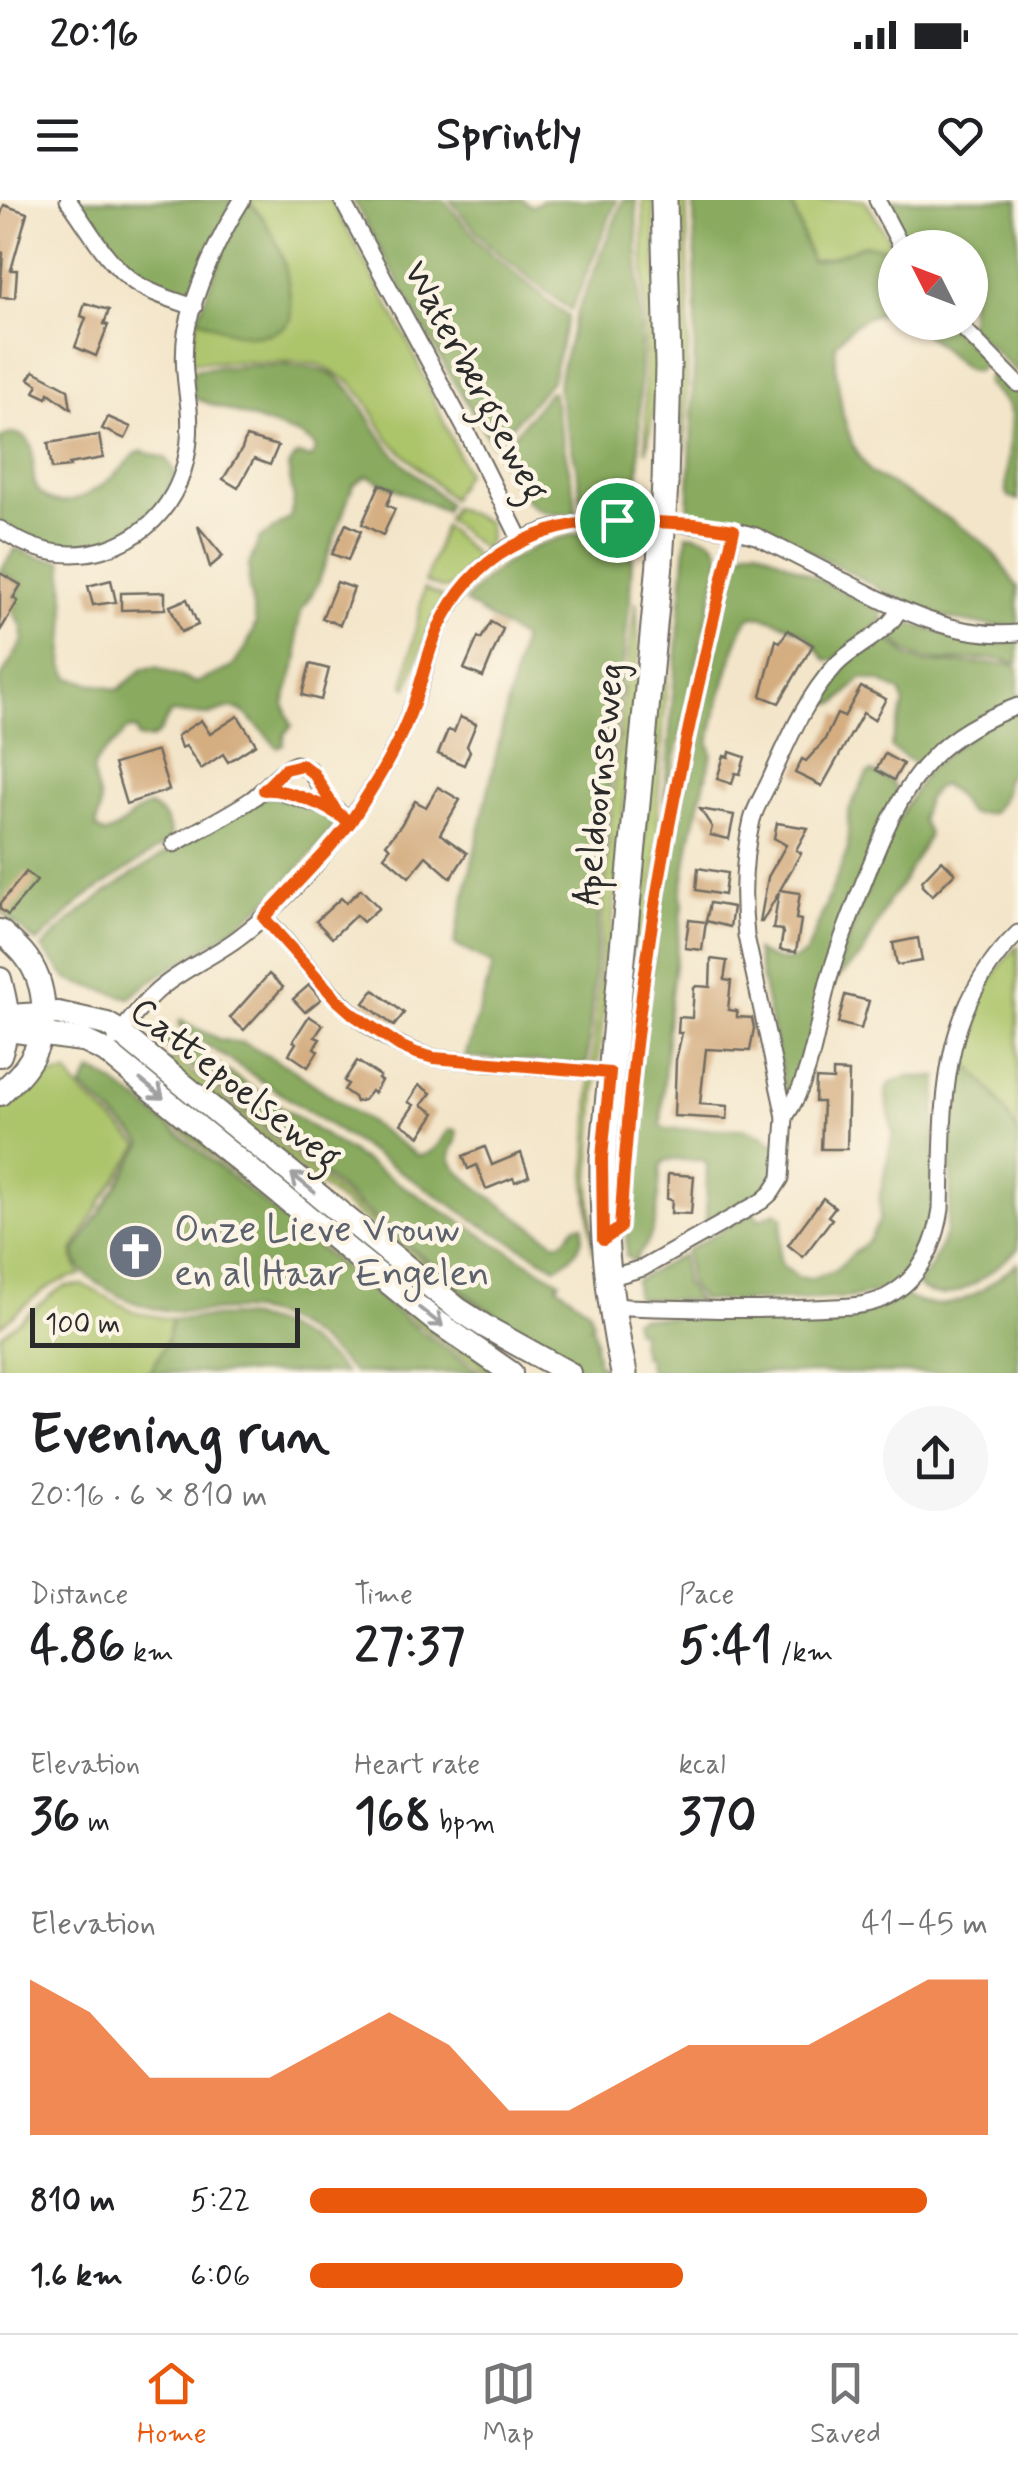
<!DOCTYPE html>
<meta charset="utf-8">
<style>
:root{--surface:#fff;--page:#f6f6f6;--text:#202124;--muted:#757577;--line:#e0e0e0;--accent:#ea580c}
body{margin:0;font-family:Mynerve,sans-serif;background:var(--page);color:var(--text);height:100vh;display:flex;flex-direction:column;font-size:38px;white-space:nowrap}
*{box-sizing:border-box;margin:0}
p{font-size:32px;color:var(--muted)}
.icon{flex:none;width:55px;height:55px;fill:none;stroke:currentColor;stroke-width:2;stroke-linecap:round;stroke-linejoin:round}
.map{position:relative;height:1173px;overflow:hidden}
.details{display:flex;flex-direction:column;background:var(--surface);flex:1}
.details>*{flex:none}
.needle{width:65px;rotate:312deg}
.buttons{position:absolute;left:878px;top:30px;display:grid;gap:20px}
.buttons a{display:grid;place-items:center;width:110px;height:110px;border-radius:50%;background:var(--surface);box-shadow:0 2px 8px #0004;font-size:50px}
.scale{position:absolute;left:30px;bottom:25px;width:270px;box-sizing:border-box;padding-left:10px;border:5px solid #2b2b2b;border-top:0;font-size:28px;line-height:35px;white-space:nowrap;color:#2b2b2b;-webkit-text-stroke:8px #fcf5e5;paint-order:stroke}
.pin{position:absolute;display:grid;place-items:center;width:85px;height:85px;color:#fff;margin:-42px;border:5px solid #fff;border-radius:50%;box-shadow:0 2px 10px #0007}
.round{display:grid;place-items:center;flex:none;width:105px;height:105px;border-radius:52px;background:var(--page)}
.headline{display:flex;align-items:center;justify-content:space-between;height:170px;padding:0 30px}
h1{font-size:55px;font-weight:700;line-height:75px}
.stats{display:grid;grid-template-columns:repeat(3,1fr);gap:15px;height:170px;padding:10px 30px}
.stats div{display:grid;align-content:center}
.stats b{font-size:50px;font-weight:700}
.stats small{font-size:28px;font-weight:400}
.stats p{font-size:28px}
.chart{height:280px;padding:20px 30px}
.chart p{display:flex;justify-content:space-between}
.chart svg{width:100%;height:180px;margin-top:10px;fill:var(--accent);opacity:.7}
ul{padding:0 30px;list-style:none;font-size:32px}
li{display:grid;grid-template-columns:160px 120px 1fr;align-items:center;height:75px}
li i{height:25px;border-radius:12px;background:var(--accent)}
.status{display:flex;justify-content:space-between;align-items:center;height:70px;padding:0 50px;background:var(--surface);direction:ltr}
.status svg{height:28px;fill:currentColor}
header{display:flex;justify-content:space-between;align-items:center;height:130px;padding:0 30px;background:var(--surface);font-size:45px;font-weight:700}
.dock{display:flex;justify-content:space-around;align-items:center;height:140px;border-top:2px solid var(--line);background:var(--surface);font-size:28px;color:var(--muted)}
.dock a{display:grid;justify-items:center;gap:5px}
.dock .on{color:var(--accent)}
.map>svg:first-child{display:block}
</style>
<div class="status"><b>20:16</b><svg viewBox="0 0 49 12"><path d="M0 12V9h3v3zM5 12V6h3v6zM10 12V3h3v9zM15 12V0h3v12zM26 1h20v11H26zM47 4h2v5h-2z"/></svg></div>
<header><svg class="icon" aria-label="menu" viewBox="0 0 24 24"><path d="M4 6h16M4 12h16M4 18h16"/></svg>Sprintly<svg class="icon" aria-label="heart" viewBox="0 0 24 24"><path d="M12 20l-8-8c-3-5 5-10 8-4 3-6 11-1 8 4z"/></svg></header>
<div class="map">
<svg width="1018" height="1173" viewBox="0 0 1018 1173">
<rect width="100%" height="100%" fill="#fcf5e5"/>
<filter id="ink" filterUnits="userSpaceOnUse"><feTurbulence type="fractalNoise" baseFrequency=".01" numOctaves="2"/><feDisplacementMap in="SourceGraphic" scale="20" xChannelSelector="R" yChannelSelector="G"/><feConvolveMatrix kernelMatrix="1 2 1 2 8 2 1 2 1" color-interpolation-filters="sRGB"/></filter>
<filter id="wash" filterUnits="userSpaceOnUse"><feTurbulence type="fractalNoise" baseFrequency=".0048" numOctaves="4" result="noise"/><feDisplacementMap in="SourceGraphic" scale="40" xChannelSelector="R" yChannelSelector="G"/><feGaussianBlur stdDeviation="2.25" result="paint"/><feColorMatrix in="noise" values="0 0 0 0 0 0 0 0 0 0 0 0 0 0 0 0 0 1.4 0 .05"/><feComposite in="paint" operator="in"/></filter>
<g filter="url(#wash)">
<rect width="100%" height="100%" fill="#f3e5c9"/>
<g fill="#acc46a" stroke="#6c784a" stroke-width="2.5">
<path d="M250 0H331L407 139 466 272 451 299 388 239 364 198 350 182 320 165 293 162H191V149L198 118C226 134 266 146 291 119L289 91 263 17 249 2Z"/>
<path d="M643 0H653L656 56V200L646 252Z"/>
<path d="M676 0H686C690 84 689 168 684 251L679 199Z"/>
<path d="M791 0H865L895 49 864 45 829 58 811 61Z"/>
<path d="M453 307 488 322 489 338 484 350 447 320Z"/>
<path d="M444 326 478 358 451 388 444 389 425 382Z"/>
<path d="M424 389 441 396 443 400 427 429 408 488 404 485 405 481Z"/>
<path d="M673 398 658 599 659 640 617 985 613 984 615 953 661 457Z"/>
<path d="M636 402 639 452 598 867 592 866C603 711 614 556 636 402Z"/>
<path d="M1018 746V933L995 895 959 854C970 813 988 776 1018 746Z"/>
<path d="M173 858 490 1115V1117L465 1100 168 865Z"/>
<path d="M32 871 53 876 68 873 78 889 140 945 104 997 73 1051V1059L81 1075C48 1080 25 1106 0 1126V902Z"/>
<path d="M591 874 597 875 590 982 593 1052 586 982Z"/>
<path d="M143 895 486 1164 491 1173H487L422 1127 141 898Z"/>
<path d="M84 1085 137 1113 172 1119 166 1143 150 1173H0V1135L58 1090 66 1086Z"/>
</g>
<g fill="#89aa5e" stroke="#5a6a44" stroke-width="2.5">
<path d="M74 0H234L193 88C149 116 96 29 74 0Z"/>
<path d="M353 0H444L486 49 568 117 552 180 495 245 492 244 451 177Z"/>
<path d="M450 0H522L532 6 543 0H617L571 111 489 46Z"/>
<path d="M623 0H636L641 143 639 269 634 312 605 310 583 313 577 269 558 192 559 178 575 118Z"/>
<path d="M694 0H791L811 61 829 58 864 45 895 49V114C868 109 851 126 835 145L836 171 843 215 853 246 870 272 953 321 980 340 996 356 1018 388V426C981 427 948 421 914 406 847 377 763 310 688 316L696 117Z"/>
<path d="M884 0H1018V174L966 123 970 122V48L909 47Z"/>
<path d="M249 2C282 37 290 72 291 119 270 148 223 132 198 118 212 78 226 38 249 2Z"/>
<path d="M912 123H948L986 162 977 171 966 169Z"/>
<path d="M215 167C248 167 292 161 323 171 359 183 368 226 392 251 409 270 430 286 448 304L445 311 367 276 353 285 318 384 301 411 297 430 298 457 284 504 292 526 285 533 283 545 278 548 247 515 239 510 230 508 209 515 171 513C160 526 162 543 138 538L136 529 126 530C117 546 109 545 99 558 86 574 100 588 100 604 101 613 96 619 96 628L105 634C124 629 131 611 149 606 163 611 171 625 171 640L83 699 37 743 0 711V479L23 441 22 427 13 411 18 401 14 398 22 384 0 371 16 348 37 357 63 361 66 415 63 465 70 478 118 490 143 469 156 467 196 483 231 468 246 448 256 423 249 388V365L259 339 290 318 294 300 288 267 297 255 311 258 316 250 314 245 302 236 194 198 191 170Z"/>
<path d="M995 171 1018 194V300L1009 297 1006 291 1011 215 1007 204 987 184V178Z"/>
<path d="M552 191 575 296 576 313C527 321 519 290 498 254L549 192Z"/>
<path d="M12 233C46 237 25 272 38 290 63 325 118 275 135 254L142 251 167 259 176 273C170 287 163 302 152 313 120 344 69 357 27 338 18 334 9 327 0 322V238Z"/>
<path d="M604 330 633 331 630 401 612 561 587 865 465 857 493 765 454 744 522 439 465 402C499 357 549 335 604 330Z"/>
<path d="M687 334C705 336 717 337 721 358L665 602 664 600Z"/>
<path d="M750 348H758L881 411 883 421 834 460 828 461C817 454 816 440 803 433 792 427 763 413 751 417 737 422 714 523 709 542L712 554 691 635 681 696 683 704 669 809 661 926 666 929H745L762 935 779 948V963L771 987 706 1028 707 964 702 960H666L661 965C657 997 661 1034 636 1057L637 1065 626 1056C631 821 681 590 733 361L739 353Z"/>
<path d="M910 423C945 435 981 444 1018 440V464C989 451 936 470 911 454 902 448 894 439 886 432L901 424Z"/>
<path d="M883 434 910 458 926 463 1011 464 1018 468V502L920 563H914L892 549 891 544 904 505 900 492 881 482 862 478 837 503 829 504 818 497 840 468Z"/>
<path d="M1018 510V563L1005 580C1006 595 1001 602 991 613L973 614 967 612C959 600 955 591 942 585L937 587 927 599 921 619 928 633V637L901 685 889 700 863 754 832 784 885 641 927 570 976 531Z"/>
<path d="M872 572 891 581 900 597 802 871 789 896 786 894 756 751C774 761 791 767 807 752L848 649V612L867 574Z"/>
<path d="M273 596 322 612 332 620V629C304 665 270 701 233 729 200 754 160 770 130 798L68 780 42 748C104 683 186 642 263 597Z"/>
<path d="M180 820 221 840 244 843 292 869 418 956C435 954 439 942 449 930H456C460 944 447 949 451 960 455 977 538 1030 556 1043L563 1041 576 1026 583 1025C585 1044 573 1059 556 1067L482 1025 179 827Z"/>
<path d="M165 830C295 916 424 1003 560 1081L557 1086 588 1109 593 1123 590 1125 593 1128 596 1142 594 1143 598 1165H603V1173C568 1173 498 1116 469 1095L160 841V837Z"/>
<path d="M959 854 995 895 1018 933V1049C995 1069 948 1115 917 1085L931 1067 946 1032 950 1003 953 894Z"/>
<path d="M92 871 108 879 132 896 419 1130 480 1173H354C329 1149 300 1122 266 1114 239 1107 215 1112 189 1112 156 1112 130 1104 102 1086 89 1078 76 1069 75 1052L143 944 136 936 81 887Z"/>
<path d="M906 877H938C932 926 938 977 930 1025 924 1055 902 1083 873 1093 856 1099 836 1098 819 1099 780 1101 741 1102 702 1100L689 1084 686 1051 754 1012 759 1020 776 1012 783 1017 779 1055 782 1065 798 1077 810 1079 834 1071 869 1040 880 1019V996L893 933 886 897 887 888 892 882Z"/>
<path d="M682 1055 685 1084 698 1101 636 1098 635 1081Z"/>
<path d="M1018 1062V1173H650L647 1156H643L639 1138 641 1137V1131H636L633 1120 640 1117 734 1119 862 1114 879 1109 905 1096C950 1120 984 1090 1018 1062Z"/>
<path d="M231 1116C278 1118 313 1141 345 1173H150L166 1143 172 1119Z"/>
</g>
<g id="blocks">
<g fill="#d4ad81">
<path d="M4 5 27 13 11 70H17L15 98 0 97 3 53 0 52V17Z"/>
<path d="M85 103 109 110 104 124 108 125 96 156 75 147 86 118 81 116Z"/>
<path d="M34 171 68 189 71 209 49 193 47 198 34 192 38 185 29 179Z"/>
<path d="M108 217 131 227 125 239 102 229Z"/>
<path d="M99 235 103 258 69 264 70 267 52 269 48 243Z"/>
<path d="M246 237 278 246 270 265 254 259 238 288 223 279 242 249Z"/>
<path d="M380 284 393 290 387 305 395 309 383 335 362 324Z"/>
<path d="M346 324 361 331 348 360 332 354Z"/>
<path d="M198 326 223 356 210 367Z"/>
<path d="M0 373 21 385 13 398 18 401 0 431Z"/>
<path d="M111 380 116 402 93 405 88 386Z"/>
<path d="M337 382 354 388 340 425 322 418Z"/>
<path d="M165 392V409L121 410V393Z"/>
<path d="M187 399 198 425 181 432 170 406Z"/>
<path d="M491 422 503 429 483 477 464 469 478 437 481 439Z"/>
<path d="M788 430 813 445 779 503 761 496 776 440 780 442Z"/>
<path d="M310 464 329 469 321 500 302 495Z"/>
<path d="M861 487 886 499 874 520 863 513 822 586 795 573 802 559 806 561 824 541 837 514 844 517Z"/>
<path d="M238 516 256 544 228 562 223 554 201 569 186 546 181 548 177 536 201 520 210 534Z"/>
<path d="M460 517 476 524 467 546 470 551 464 565 438 554 448 530 454 532Z"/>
<path d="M157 551 169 590 126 604 114 564Z"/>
<path d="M730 552 745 557 740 574 735 573 732 584 717 579 724 556 729 557Z"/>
<path d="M885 554 903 564 894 580 876 570Z"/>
<path d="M438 587 460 600 440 634 467 653 451 678 426 656 409 677 384 656 390 648 386 644 401 625 415 601 426 607Z"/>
<path d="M700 609 734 615 729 639 710 635 712 627Z"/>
<path d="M777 623 808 628 796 650 801 653 780 690 800 693 796 719 801 720 796 752 780 750 783 733 782 730 773 729 779 692 762 722H760L768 677 786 645 774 638Z"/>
<path d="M942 660 955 673 932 696 922 686V681Z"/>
<path d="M698 668 727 673 724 695 696 690Z"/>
<path d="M26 672 37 681 8 715 0 709V704Z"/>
<path d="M361 689 379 708 363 722 356 715 332 738 316 721 341 698 346 703Z"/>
<path d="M710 703 733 707 730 727 706 721Z"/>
<path d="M689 720 706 722 702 750 685 748Z"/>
<path d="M918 738 922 761 897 765 893 743Z"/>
<path d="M711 759 727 761 724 780 731 781 728 810 737 811V817L752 818 754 828 750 851 706 849 700 904 728 906 727 919 674 916 676 860 682 833H678L679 817 692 818 694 788 696 786 710 787Z"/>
<path d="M269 774 283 787 244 830 230 818Z"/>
<path d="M309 785 321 799 305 812 293 799Z"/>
<path d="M374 790 404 813 394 826 364 803Z"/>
<path d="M845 795 869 801 861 829 838 823Z"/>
<path d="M309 816 323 825 315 837 320 839 314 848 318 851 308 867 289 854 296 843 293 841Z"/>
<path d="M357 861 380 876 378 879 381 881 374 893 371 891 364 900 356 902 354 897 344 890 348 884 344 881Z"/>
<path d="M833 871 849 872 847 949H821L823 902H815L816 879 833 880Z"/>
<path d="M419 885 431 893 422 905 435 913 420 936 401 924 414 905 408 902Z"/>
<path d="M485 947 492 965 521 953 529 976 515 982 513 978 486 989 477 965 468 969 463 956Z"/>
<path d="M668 974 694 976 691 1014 671 1013 672 1000 667 999Z"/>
<path d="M823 998 835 1007 828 1016 832 1019 803 1057 788 1045Z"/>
<path d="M141 1031 153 1040 135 1066 121 1056Z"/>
</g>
</g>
</g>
<g filter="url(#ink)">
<use href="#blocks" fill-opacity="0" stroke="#716c62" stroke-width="2.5"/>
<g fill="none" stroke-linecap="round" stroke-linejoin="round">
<defs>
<g id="street">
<path d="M68 0C88 27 106 62 134 82 152 94 174 100 194 107"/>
<path d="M342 0 468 234 521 341"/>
<path d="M877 0 902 48"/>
<path d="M957 122 1018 184"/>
<path d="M0 329C33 352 69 361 108 348 169 327 194 271 189 209 186 183 182 159 186 133 194 91 219 36 242 0"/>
<path d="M264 589 278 591 336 611"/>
<path d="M174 644C200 629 227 616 252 599 267 588 278 570 296 564L310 570 330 604 350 623"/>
<path d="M264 717C315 772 358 839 435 858L610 873"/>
<path d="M116 838C130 821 144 801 162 787 185 768 214 756 238 738 273 712 303 680 330 647 365 604 394 556 414 503 424 478 428 449 440 424 489 331 562 316 658 322 692 324 724 327 756 336 784 350 812 364 840 379 896 408 953 439 1018 433"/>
<path d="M785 917C811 879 816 830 827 786 836 751 850 718 863 684 880 641 899 591 933 557 955 534 988 517 1018 506"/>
<path d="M603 1041 620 1028C628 899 642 770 666 643 685 538 711 434 734 330"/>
<path d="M608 1078 643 1068 762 1001 772 992 781 978 785 917 746 736C742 698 743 657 752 620 756 605 765 592 771 578 789 538 806 498 836 465 854 446 890 432 899 409"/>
<path d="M611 1104 626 1107C688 1109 749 1111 811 1108 838 1106 870 1109 893 1093 923 1074 936 1043 941 1009 944 906 937 811 1018 733"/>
</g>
<g id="secondary">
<path d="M0 731C8 738 16 745 23 753 49 784 50 832 27 865 20 876 9 885 0 894"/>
<path d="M0 779C8 810 11 824 0 855"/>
<path d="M8 816 58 813 107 824 114 828 458 1109 486 1127 569 1173"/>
<path d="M8 830 82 840 105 851 433 1119 511 1173"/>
</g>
<g id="primary">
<path d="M664 0 668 166 665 283"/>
<path d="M624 1173C608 1101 602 1031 603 958L660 363"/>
</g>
</defs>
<use href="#street" stroke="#716c62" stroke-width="19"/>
<use href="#secondary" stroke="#716c62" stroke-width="26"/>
<use href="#primary" stroke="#716c62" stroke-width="29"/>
<use href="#street" stroke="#fff" stroke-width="15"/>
<use href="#secondary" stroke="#fff" stroke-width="22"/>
<use href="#primary" stroke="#fff" stroke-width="25"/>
<defs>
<path id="primary-bridge" d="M660 363 665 283"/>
</defs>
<use href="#primary-bridge" stroke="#716c62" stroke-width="29" stroke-linecap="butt"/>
<use href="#primary-bridge" stroke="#fff" stroke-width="25"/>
</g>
<defs><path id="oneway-shaft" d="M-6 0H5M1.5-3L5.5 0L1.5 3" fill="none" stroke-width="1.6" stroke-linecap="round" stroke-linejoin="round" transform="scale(2.5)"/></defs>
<g stroke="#a0a0a0">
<use href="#oneway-shaft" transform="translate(152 889) rotate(39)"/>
<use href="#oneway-shaft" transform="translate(303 983) rotate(-141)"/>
<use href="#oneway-shaft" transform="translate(431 1117) rotate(38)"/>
</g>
</g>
<g fill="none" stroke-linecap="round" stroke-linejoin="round" filter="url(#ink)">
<defs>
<path id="route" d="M617 320C539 323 472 354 438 429 426 457 421 488 409 516 394 554 372 589 350 623 332 608 288 588 264 590L285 569 302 565 314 574 336 611 350 623 324 654 264 718 337 800 354 815 400 846 416 853 434 858 610 873 602 958 603 1040 620 1028C628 899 642 770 666 642 685 538 710 434 734 330L694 324 617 320"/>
</defs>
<use href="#route" stroke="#fff" stroke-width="20"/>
<use href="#route" stroke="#ea580c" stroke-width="12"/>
</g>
<defs>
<symbol id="church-disc" viewBox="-11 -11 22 22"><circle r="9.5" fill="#6b7280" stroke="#fcf5e5"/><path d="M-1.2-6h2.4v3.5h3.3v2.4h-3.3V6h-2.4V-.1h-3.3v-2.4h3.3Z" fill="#fff"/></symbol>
</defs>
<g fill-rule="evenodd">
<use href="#church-disc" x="104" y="1020" width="63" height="63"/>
</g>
<g text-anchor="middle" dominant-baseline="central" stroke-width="9" stroke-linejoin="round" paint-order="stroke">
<g font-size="38" fill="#2b2b2b" stroke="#fcf5e5">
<text transform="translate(475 182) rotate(62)">Waterbergseweg</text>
<text transform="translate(600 584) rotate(-84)">Apeldoornseweg</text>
<text transform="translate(235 885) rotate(38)">Cattepoelseweg</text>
</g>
<g font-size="38" fill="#5b616d" stroke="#fcf5e5" text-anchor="start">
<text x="174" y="1030">Onze Lieve Vrouw<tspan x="174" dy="44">en al Haar Engelen</tspan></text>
</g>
</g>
</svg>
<div class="buttons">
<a><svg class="needle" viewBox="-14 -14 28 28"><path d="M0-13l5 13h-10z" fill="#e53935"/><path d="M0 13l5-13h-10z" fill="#757577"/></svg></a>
</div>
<div class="scale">100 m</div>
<div class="pin" style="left:617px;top:320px;background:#1e9e55"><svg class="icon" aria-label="arrive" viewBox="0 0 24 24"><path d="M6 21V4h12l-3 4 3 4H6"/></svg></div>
</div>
<section class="details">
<div class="headline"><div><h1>Evening run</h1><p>20:16 · 6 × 810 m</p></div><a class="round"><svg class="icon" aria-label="share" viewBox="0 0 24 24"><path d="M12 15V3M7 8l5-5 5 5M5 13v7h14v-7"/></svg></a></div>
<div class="stats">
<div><p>Distance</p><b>4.86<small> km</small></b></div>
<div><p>Time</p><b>27:37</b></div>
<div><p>Pace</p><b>5:41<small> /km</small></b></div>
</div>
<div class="stats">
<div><p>Elevation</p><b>36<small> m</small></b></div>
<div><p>Heart rate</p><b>168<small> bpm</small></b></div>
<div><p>kcal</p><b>370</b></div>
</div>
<div class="chart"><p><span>Elevation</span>41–45 m</p>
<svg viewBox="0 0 160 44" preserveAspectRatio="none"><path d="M0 44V6L10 14L20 30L30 30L40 30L50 22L60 14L70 22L80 38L90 38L100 30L110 22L120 22L130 22L140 14L150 6L160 6V44z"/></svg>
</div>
<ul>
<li><b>810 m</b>5:22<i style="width:91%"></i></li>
<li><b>1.6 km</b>6:06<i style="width:55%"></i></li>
</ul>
</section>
<nav class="dock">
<a class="on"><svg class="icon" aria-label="home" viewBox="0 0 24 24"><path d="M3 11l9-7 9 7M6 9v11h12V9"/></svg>Home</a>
<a><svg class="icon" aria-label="map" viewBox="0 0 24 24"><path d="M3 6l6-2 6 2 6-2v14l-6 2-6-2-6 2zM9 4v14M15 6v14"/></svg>Map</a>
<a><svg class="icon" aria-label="saved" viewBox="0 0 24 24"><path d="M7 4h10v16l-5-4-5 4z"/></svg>Saved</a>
</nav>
